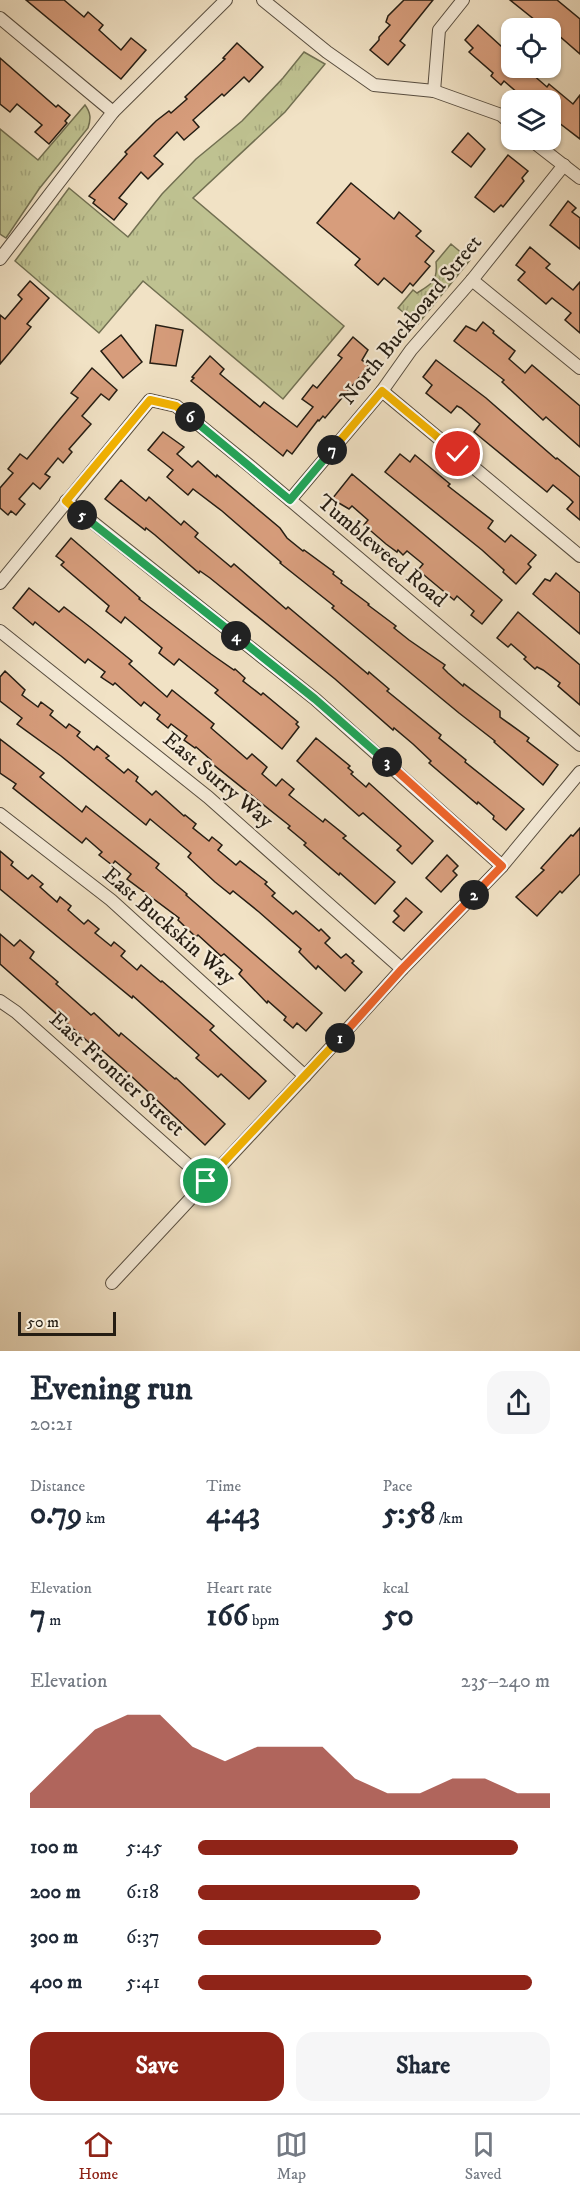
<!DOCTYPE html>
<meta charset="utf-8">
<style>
:root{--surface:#fff;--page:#f6f6f7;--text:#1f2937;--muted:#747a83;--line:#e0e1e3;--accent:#8f2418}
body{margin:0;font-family:"IM FELL DW Pica",serif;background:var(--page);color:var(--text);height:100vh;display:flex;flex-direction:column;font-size:22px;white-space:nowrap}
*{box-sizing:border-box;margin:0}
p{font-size:20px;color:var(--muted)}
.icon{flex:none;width:33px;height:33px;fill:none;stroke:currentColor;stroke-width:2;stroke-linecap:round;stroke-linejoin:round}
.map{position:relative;height:1351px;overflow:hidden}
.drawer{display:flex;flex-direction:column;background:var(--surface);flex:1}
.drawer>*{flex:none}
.tools{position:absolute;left:501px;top:18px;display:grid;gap:12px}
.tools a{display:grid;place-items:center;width:60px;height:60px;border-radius:12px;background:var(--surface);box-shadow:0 2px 4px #0004;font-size:30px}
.scale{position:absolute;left:18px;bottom:15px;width:98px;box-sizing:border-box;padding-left:6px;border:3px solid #251d13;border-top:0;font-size:16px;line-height:21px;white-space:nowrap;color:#251d13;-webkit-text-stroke:4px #f6ecd9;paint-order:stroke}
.pin{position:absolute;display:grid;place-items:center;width:51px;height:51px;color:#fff;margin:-26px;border:3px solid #fff;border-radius:50%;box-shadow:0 2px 6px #0007}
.km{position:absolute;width:30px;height:30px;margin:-15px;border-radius:50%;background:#222;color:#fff;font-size:16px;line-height:30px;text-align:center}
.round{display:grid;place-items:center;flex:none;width:63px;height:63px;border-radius:18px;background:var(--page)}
.summary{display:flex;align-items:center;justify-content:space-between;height:102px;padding:0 30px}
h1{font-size:33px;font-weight:700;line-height:45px}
.metrics{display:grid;grid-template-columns:repeat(3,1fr);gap:9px;height:102px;padding:6px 30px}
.metrics div{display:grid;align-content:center}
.metrics b{font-size:30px;font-weight:700}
.metrics small{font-size:16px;font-weight:400}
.metrics p{font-size:16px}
.chart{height:168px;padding:12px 30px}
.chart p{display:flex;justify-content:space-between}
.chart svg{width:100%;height:108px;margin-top:6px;fill:var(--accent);opacity:.7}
.primary-button{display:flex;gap:12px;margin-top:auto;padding:12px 30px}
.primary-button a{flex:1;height:69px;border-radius:18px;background:var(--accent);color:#fff;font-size:24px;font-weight:700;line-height:69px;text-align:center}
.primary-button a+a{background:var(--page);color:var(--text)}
ul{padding:0 30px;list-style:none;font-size:20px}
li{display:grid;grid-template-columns:96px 72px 1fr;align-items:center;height:45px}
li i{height:15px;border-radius:8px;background:var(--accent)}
.tabs{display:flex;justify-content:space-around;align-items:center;height:84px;border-top:2px solid var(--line);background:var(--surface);font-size:16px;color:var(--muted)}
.tabs a{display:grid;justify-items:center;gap:3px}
.tabs .selected{color:var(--accent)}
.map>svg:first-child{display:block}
</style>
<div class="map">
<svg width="580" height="1351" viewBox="0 0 580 1351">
<defs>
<pattern id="grass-tufts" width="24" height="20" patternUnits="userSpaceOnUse" patternTransform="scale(1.5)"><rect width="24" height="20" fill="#bfc291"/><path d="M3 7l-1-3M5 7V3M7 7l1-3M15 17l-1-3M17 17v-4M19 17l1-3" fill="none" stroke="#a4a67c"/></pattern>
</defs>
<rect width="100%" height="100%" fill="#f1e2c5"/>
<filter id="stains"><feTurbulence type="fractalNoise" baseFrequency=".00333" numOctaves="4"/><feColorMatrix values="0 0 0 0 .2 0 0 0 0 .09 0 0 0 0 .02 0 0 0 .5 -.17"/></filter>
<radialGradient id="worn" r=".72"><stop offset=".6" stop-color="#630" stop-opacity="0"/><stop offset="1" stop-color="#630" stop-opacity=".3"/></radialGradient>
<g fill="url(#grass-tufts)" stroke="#727052" stroke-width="1.5">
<path d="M304 52 325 64 285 112 193 198 344 326 283 399 143 281 99 333 15 261 69 188 128 237 162 194 196 159 242 121 283 78Z"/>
<path d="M85 105C91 113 91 119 88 128L39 189 6 238 0 234V129L38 160Z"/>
<path d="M451 244 470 260 418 324 398 308 413 290 417 293C432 284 438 281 436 262Z"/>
</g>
<g fill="#d79d7c" stroke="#251d13" stroke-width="1.5">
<path d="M26 0H64L84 17 88 12 103 25 99 30 121 50 131 38 146 50 121 79Z"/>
<path d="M404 0H433L400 41 405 45 388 65 370 50 379 40V37L390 25 386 22 388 16Z"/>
<path d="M510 0H557L580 19V54L550 28H545Z"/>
<path d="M478 25 512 56V68H525L547 87 549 84 573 104 580 95V139L550 116V100H526L504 81 501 85 491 76 493 73 469 52 473 48 465 40Z"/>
<path d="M237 43 263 67 249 82 244 77 224 96 222 94 193 120 199 127 184 140 177 132 154 156 163 164 148 179 141 172 119 198 127 204 114 220 93 203 95 200 89 196 127 154 125 152 156 121 169 111 171 113 187 99 185 97 225 59 223 58Z"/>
<path d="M0 58 56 107 58 105 70 115 65 121 67 123 49 144 35 132 42 125 17 104 10 112 0 104Z"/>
<path d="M468 133 485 149 471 167 452 152Z"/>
<path d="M508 155 528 171 522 178 524 181 503 207 501 205 494 212 475 197Z"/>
<path d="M351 183 394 219 399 212 421 231 416 236 434 251 425 262 430 266 413 286 410 283 402 293 384 278 378 285 355 265 360 259 317 223Z"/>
<path d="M568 201 576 208 572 212 580 218V249L550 225Z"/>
<path d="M530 247 550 264 546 268 573 290 580 282V333L565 320 571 313 552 298 546 304 518 280 525 272 516 265Z"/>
<path d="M30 281 49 298 27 324 31 327 0 364V315L5 319 22 299 18 295Z"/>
<path d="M483 322 494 331 493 333 515 351 509 359 525 373 532 365 580 406V447L546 417 543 420 502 382 504 380 454 341 466 326 476 331Z"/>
<path d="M156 325 183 330 176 366 150 363Z"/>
<path d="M121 335 142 362 123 378 101 351Z"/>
<path d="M353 337 368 350 362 360 369 366 325 418 323 416 319 421 318 420 292 454 287 450 283 456 191 381 194 378 192 377 210 356 224 369 220 374 260 407 264 402 297 427 313 407 302 399 313 385 317 388 342 358 338 355Z"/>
<path d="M436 360 486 398 556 459 557 458 580 477V520L567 509 573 502 569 498 553 485 547 492 474 432 480 424 461 408 457 406 451 413 426 393 432 385 423 377Z"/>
<path d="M92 368 117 390 109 400 101 394 82 416 91 424 69 449 72 452 63 463 58 458 45 474 50 477 40 489 33 483 19 499 25 504 16 515 11 511 8 515 0 508V488L13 473 8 469 20 454 27 459 60 419 78 398 71 393Z"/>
<path d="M163 432 184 447 177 454 192 467 198 461 216 477 217 475 280 528 287 538 303 551 304 550 334 572 333 574 342 581 341 583 369 604 368 605 396 626 394 628 409 640 445 665 443 668 448 673 463 686 464 684 500 711V717L529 738 527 741 558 765 543 785 494 742 495 741 459 713 332 608 334 606 280 563 281 562 222 511 193 489 188 495 167 477 173 470 148 450Z"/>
<path d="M400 454 410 462 415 455 450 484 448 486 493 521 488 528 505 542 511 535 536 555 528 564 531 567 516 584 503 572 504 570 482 550 385 472Z"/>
<path d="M352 474 502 600 482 624 471 615 474 611 457 596 454 600 418 570 423 564 407 551 403 555 398 550 397 552 386 544 364 525 368 520 352 506 349 509 332 499Z"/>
<path d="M121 480 146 501 149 497 181 525 184 521 198 533 195 537 231 567 234 564 286 609 288 607 368 674 369 672 389 689 387 691 441 735 439 738 466 760 465 762 524 809 506 830 493 819 494 816 478 802 477 804 429 763 431 761 413 744 394 728 393 730 335 679 210 578 200 571 199 573 155 535 146 528 145 530 105 499Z"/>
<path d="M71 538 140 598 139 599 211 654 234 670 235 669 245 678 243 681 261 695 263 693 298 722 296 724 299 727 282 749 215 693 218 690 179 659 174 665 159 653 162 648 125 617 121 623 106 611 109 606 61 565 64 562 56 556Z"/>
<path d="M556 573 580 593V634L533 594 545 579 550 581Z"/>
<path d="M29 588 59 612 64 607 90 627 132 661 129 664 167 697 172 690 214 724 211 728 247 759 252 754 267 767 262 774 276 786 282 779 294 789 289 795 323 822 325 819 346 836 343 838 395 882 375 904 340 873 339 875 304 845 306 843 288 828 290 826 210 762 211 760 196 747 195 748 184 740 187 736 171 724 168 728 157 719 160 715 144 702 141 706 115 683 113 685 101 677 105 672 88 659 85 663 35 622 33 625 13 608Z"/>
<path d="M518 612 580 665V705L558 686 560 683 543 670 537 667 535 669 524 659 526 657 511 644 508 647 497 638Z"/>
<path d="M5 671 25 690 22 695 38 707 41 702 53 711 50 715 66 728 69 724 80 732 77 736 94 750 97 746 109 756 106 758 124 773 128 769 138 777 136 781 152 795 156 791 184 816 185 815 196 824 193 828 209 841 212 837 222 845 218 850 236 865 240 861 267 882 265 884 275 893 272 896 293 914 296 911 319 931 321 929 330 938 325 943 341 958 346 954 354 961 352 963 362 972 345 991 318 966 316 969 299 952 301 949 259 912 233 891 230 894 215 882 188 857 191 853 150 819 146 825 61 756 17 724 22 718 0 701V677Z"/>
<path d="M316 738 350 766 348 768 353 772 351 774 366 787 369 783 433 841 412 864 397 850 401 846 363 813 359 816 297 761Z"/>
<path d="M0 739 44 773 40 777 82 812 86 806 159 864 156 868 187 894 186 895 322 1013 306 1031 297 1023 293 1028 284 1020 286 1017 268 1001 267 1003 239 974 242 970 224 954 221 956 198 935 196 937 178 920 179 918 127 879 131 874 115 861 112 865 99 855 102 852 86 838 82 843 13 788 16 784 0 773Z"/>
<path d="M580 828V874L562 893 560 891 537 916 516 897 544 870 541 868 571 835 573 836Z"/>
<path d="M0 851 13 862 11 865 28 879 32 875 43 884 40 887 57 902 60 897 71 906 68 910 84 924 88 920 99 929 95 933 111 946 114 942 125 951 121 956 137 970 141 965 161 982 162 981 214 1026 210 1030 266 1081 249 1099 221 1074 218 1077 196 1058 199 1055 133 996 132 998 0 889Z"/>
<path d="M447 855 458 866 453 871 457 875 441 892 426 878Z"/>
<path d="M406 898 422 912 404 931 393 922 399 916 394 911Z"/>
<path d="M0 934 14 946 20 940 34 952 30 958 58 982 56 984 91 1015 94 1013 119 1036 121 1033 175 1079 176 1078 225 1124 205 1145 129 1074 96 1045 94 1047 0 964Z"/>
</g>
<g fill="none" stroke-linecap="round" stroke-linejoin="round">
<defs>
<g id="street">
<path d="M263 0 327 52 374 85 434 91 501 115 512 124"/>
<path d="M0 18 113 112"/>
<path d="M434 91 439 30 463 0"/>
<path d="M531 140 580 178"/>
<path d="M0 259 113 112 226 0"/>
<path d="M472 280 580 368"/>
<path d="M382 391 580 556"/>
<path d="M290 500 382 391 411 350 472 280 564 165"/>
<path d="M66 501 315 699 502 866"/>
<path d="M0 583 150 400 176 406 251 467 580 745"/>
<path d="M0 631 208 797 402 969"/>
<path d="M0 814 111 900 305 1076"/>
<path d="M0 1001 16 1012 206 1181"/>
<path d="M112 1283 305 1076 402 969 502 866 580 772"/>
</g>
</defs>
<use href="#street" stroke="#584e40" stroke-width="14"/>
<use href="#street" stroke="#f6ecd9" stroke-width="12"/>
</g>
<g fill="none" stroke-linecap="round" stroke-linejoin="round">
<defs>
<path id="split-1" d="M206 1181 340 1038"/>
<path id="split-2" d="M340 1038 402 969 474 895"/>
<path id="split-3" d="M387 762 502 866 474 895"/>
<path id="split-4" d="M236 636 315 699 387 762"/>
<path id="split-5" d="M82 515 236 636"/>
<path id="split-6" d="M82 515 66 501 150 400 176 406 190 417"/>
<path id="split-7" d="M190 417 290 500 332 450"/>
<path id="split-8" d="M332 450 382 391 458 454"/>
</defs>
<use href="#split-1" stroke="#fff" stroke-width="12"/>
<use href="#split-2" stroke="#fff" stroke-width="12"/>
<use href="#split-3" stroke="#fff" stroke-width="12"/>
<use href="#split-4" stroke="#fff" stroke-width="12"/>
<use href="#split-5" stroke="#fff" stroke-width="12"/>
<use href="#split-6" stroke="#fff" stroke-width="12"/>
<use href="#split-7" stroke="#fff" stroke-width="12"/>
<use href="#split-8" stroke="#fff" stroke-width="12"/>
<use href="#split-1" stroke="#f5b400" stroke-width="8"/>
<use href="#split-2" stroke="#f0652b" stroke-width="8"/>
<use href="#split-3" stroke="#f0652b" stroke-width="8"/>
<use href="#split-4" stroke="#22a559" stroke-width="8"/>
<use href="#split-5" stroke="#22a559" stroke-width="8"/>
<use href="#split-6" stroke="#f5b400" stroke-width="8"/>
<use href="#split-7" stroke="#22a559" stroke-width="8"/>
<use href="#split-8" stroke="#f5b400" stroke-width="8"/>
</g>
<g text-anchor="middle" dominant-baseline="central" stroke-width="4.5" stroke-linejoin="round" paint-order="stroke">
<g font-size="22" fill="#251d13" stroke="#f6ecd9">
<text transform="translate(411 320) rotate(-51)">North Buckboard Street</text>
<text transform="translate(382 551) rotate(40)">Tumbleweed Road</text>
<text transform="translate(218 780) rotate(40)">East Surry Way</text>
<text transform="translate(169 926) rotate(41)">East Buckskin Way</text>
<text transform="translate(117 1074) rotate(42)">East Frontier Street</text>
</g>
</g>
<rect width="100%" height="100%" filter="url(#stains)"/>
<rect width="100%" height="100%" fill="url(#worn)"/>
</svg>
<div class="tools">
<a><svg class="icon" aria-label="locate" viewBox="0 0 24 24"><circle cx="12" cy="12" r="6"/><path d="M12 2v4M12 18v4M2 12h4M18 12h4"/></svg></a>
<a><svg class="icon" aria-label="layers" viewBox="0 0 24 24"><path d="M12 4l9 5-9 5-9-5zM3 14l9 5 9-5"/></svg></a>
</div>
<div class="scale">50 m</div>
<div class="pin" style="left:206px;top:1181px;background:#1e9e55"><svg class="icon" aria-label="arrive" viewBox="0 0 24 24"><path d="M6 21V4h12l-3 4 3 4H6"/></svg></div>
<div class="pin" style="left:458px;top:454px;background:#d93025"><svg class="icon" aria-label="check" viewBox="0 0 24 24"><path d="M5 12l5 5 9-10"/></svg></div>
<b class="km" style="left:340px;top:1038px">1</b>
<b class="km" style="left:474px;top:895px">2</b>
<b class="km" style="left:387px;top:762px">3</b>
<b class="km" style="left:236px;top:636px">4</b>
<b class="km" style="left:82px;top:515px">5</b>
<b class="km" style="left:190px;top:417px">6</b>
<b class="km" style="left:332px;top:450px">7</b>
</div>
<section class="drawer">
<div class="summary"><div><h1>Evening run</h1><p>20:21</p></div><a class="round"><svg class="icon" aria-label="share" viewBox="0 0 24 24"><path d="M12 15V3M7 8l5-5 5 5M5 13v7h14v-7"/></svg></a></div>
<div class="metrics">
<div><p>Distance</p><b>0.79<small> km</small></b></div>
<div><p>Time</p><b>4:43</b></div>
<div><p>Pace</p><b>5:58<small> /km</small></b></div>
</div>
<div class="metrics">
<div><p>Elevation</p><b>7<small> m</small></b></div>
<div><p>Heart rate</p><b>166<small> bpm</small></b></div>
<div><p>kcal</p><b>50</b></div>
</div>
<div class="chart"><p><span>Elevation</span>235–240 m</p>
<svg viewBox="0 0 160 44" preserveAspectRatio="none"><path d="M0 44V38L10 25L20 12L30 6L40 6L50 19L60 25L70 19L80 19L90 19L100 32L110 38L120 38L130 32L140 32L150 38L160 38V44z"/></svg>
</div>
<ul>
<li><b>100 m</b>5:45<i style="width:91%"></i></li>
<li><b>200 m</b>6:18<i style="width:63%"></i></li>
<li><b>300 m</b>6:37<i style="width:52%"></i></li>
<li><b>400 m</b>5:41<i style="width:95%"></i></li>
</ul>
<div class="primary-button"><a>Save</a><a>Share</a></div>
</section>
<nav class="tabs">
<a class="selected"><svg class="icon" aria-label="home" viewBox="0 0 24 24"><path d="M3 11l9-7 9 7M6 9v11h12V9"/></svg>Home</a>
<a><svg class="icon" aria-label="map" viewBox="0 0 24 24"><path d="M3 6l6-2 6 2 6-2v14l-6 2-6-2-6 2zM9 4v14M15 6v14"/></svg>Map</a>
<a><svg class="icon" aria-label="saved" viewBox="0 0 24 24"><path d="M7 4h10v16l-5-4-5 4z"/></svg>Saved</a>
</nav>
